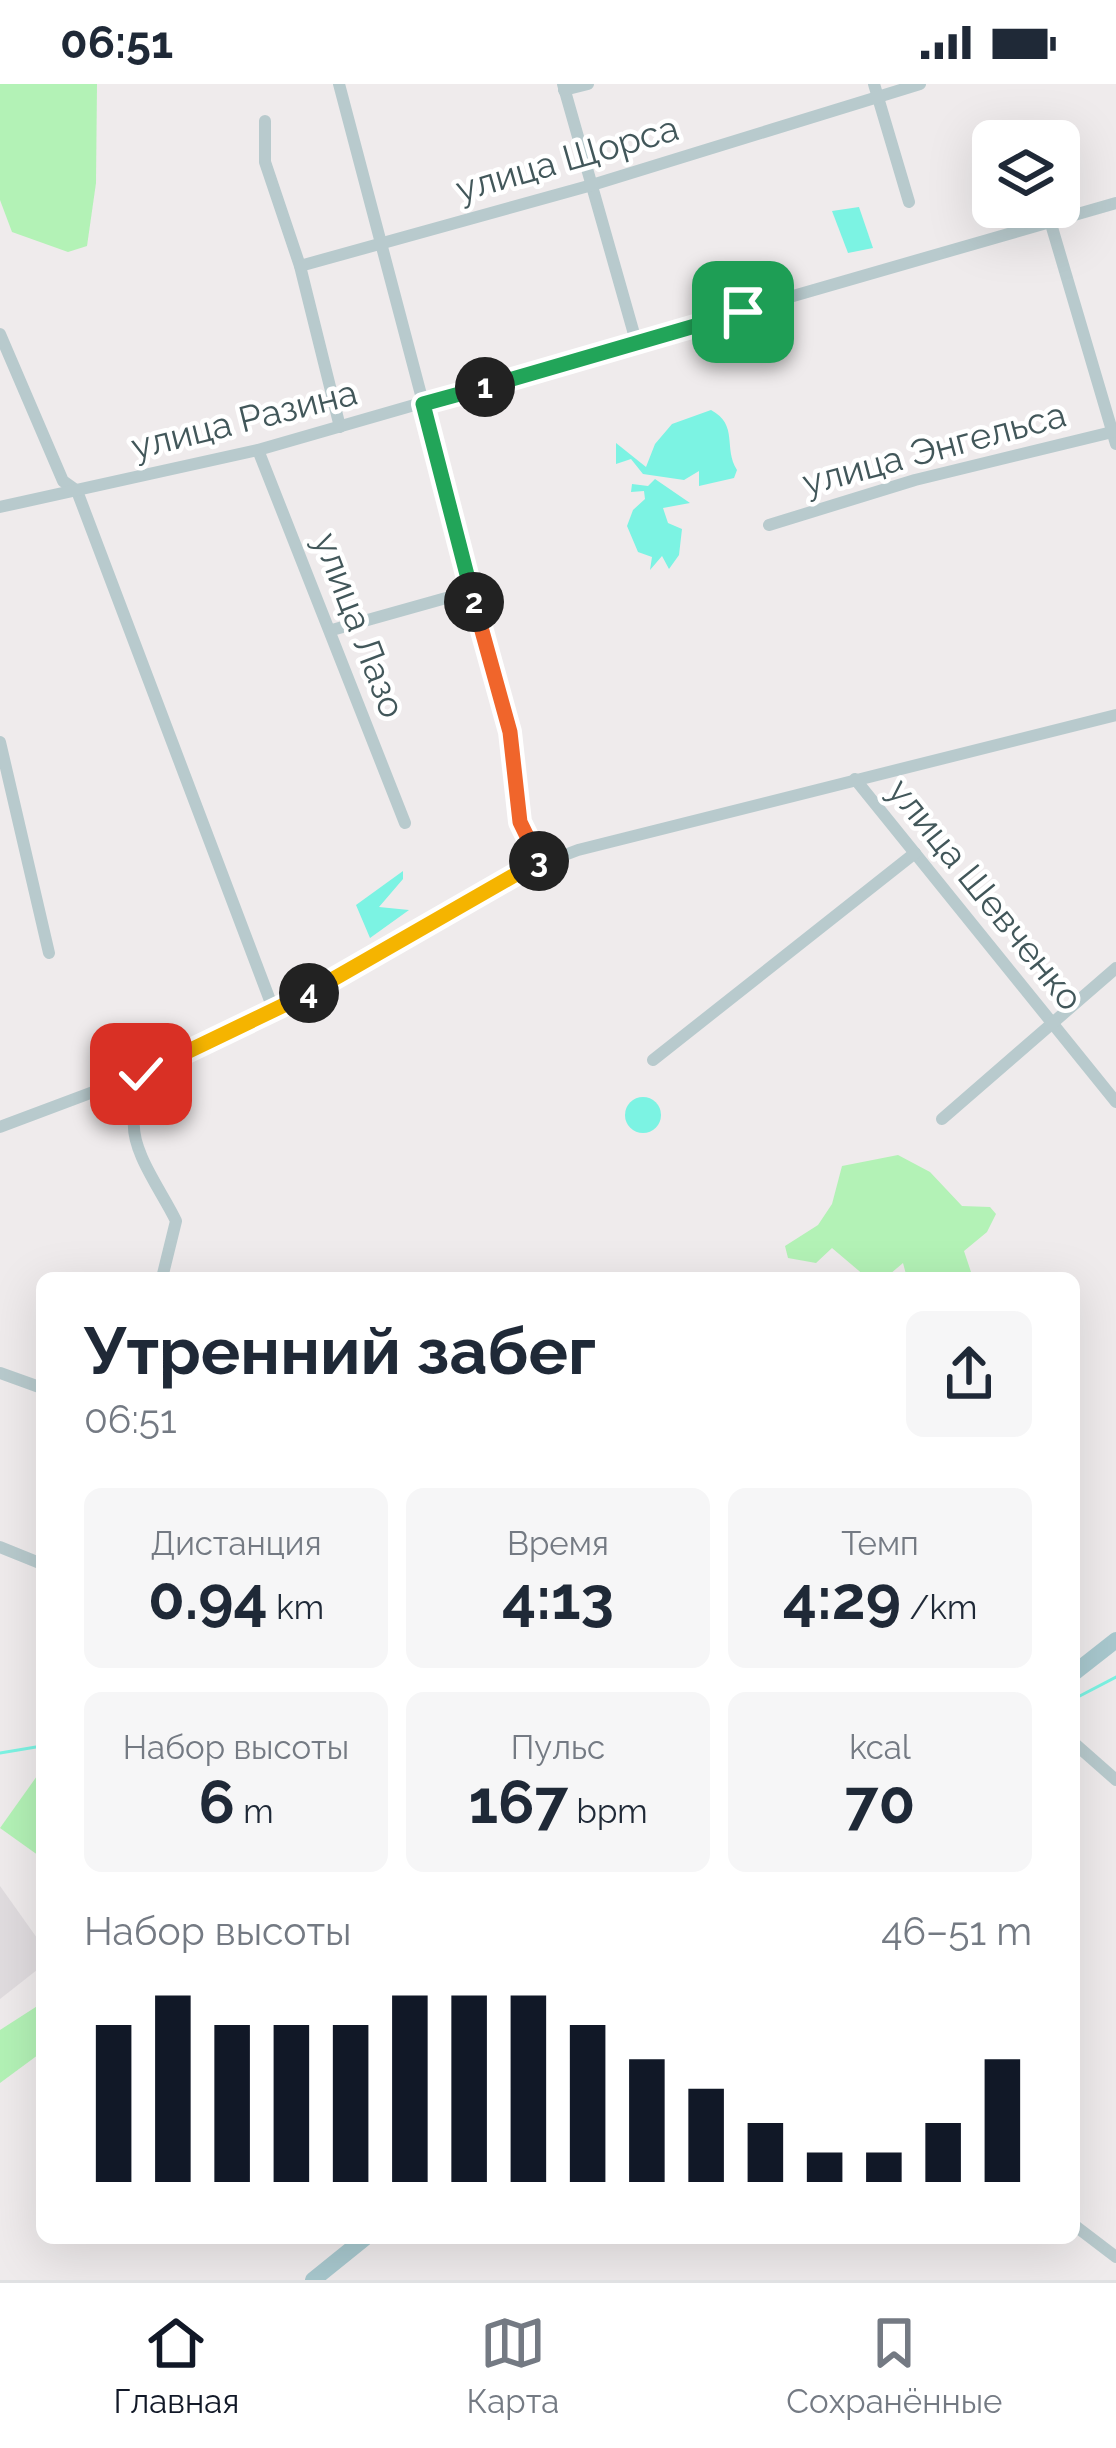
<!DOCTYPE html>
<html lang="ru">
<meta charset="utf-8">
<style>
:root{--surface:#fff;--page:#f6f6f7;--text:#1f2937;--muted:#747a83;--line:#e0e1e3;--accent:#111827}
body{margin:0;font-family:Raleway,sans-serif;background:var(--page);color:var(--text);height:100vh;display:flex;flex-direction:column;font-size:45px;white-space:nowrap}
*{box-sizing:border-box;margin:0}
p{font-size:39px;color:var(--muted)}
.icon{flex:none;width:66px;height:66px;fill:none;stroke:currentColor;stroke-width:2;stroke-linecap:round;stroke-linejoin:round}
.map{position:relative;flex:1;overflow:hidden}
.sheet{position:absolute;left:36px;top:1188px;width:1044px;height:972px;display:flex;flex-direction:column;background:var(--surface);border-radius:18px;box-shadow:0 12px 48px #0002}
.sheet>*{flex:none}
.fabs{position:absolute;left:972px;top:36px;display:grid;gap:24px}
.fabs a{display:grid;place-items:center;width:108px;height:108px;border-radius:18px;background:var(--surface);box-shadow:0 12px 48px #0002;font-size:60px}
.pin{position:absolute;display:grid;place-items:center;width:102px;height:102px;color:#fff;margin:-51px;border-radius:24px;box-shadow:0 6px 18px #0006}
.km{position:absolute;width:60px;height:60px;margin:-30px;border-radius:50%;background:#222;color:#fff;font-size:33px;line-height:60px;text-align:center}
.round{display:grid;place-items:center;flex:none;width:126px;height:126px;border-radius:18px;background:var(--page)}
.overview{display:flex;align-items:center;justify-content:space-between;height:204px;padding:0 48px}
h1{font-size:66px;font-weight:700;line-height:90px}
.figures{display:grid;grid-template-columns:repeat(3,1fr);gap:18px;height:204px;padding:12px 48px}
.figures div{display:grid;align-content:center;border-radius:18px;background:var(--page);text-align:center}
.figures b{font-size:60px;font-weight:700}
.figures small{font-size:33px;font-weight:400}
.figures p{font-size:33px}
.chart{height:336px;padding:24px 48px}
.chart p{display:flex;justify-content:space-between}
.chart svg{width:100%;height:216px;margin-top:12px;stroke:var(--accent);stroke-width:6}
.status{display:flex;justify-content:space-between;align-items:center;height:84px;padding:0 60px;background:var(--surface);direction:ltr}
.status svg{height:33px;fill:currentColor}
.dock{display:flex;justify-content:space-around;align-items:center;height:168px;border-top:3px solid var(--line);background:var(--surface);font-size:33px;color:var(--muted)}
.dock a{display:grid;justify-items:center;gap:6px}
.dock .current{color:var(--accent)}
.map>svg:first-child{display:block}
</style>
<div class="status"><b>06:51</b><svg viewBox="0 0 49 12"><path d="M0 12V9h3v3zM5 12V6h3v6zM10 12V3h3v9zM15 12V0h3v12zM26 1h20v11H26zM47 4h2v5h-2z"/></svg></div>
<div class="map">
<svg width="1116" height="2196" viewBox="0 0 1116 2196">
<rect width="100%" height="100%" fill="#efebec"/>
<path fill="#e0dcdf" d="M0 1802 42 1861V1882L0 1915Z"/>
<g fill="#b3f2b6">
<path d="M0 0H97L96 99 87 162 68 168 12 148 0 116Z"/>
<path d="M898 1071 930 1088 962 1122 990 1123 996 1130 987 1148 964 1167 972 1191 907 1194 903 1179 890 1190 865 1192 832 1164 816 1179 788 1174 785 1162 818 1141 832 1120 842 1082Z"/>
<path d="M37 1692 42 1693V1774L0 1744Z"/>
<path d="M42 1919V1968L0 1999V1946Z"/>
</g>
<g fill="#7cf3e3">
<path d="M859 123 873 164 848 169 832 127Z"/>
<path d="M711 326C739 341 723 364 737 386L734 394 699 402V387L684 396 643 390 631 375 616 380V359L646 383 655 360 672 340Z"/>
<path d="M655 395 690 419 663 424 668 439 682 445 679 471 669 485 662 472 650 486 652 473 638 468 627 442 633 426 645 415 644 407 631 408 632 400 648 402Z"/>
<path d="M403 787V795L379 823 409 826 370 854 356 821Z"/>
<circle cx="643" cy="1031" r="18"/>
</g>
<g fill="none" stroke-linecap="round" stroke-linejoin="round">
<g stroke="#7cf3e3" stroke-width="3">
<path d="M1074 1615 1116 1593"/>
<path d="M0 1669 42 1662"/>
</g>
<g stroke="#b8cacd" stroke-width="12">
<path d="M339 0 510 648 514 711 541 780"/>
<path d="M563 0 636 257"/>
<path d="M874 0 909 118"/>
<path d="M564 6 588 0"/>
<path d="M265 37V78L300 182 340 343"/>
<path d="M1051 140 1116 360"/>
<path d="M300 182 592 101 920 0"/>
<path d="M0 250 63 397 77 407 274 927"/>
<path d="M258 366 405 739"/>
<path d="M0 423 258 366 1116 119"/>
<path d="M769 441 915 396 1116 347"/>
<path d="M332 546 471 507"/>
<path d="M0 658 49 869"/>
<path d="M855 695 1116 1018"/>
<path d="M653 976 915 769"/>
<path d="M141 990C146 1009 135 1018 134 1037 131 1068 163 1109 176 1137L162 1194"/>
<path d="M942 1035 1116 884"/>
<path d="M0 1043 141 990 274 927 541 780 578 766 1116 631"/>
<path d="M0 1289 42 1304"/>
<path d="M0 1463 42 1480"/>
<path d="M1074 1659 1116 1696"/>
<path d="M1074 2141 1116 2173"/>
</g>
<g stroke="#a8c8ce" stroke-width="16">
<path d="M1074 1589 1116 1556"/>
<path d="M313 2196 365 2154"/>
</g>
</g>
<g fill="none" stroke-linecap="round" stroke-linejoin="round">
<defs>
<path id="split-1" d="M485 303 743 228"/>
<path id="split-2" d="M474 518 423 320 485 303"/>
<path id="split-3" d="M474 518 510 648 520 738 539 777"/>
<path id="split-4" d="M309 909 539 777"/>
<path id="split-5" d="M141 990 309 909"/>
</defs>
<use href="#split-1" stroke="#fff" stroke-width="24"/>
<use href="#split-2" stroke="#fff" stroke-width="24"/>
<use href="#split-3" stroke="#fff" stroke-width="24"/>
<use href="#split-4" stroke="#fff" stroke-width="24"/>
<use href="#split-5" stroke="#fff" stroke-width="24"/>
<use href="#split-1" stroke="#22a559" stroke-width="15"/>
<use href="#split-2" stroke="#22a559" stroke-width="15"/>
<use href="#split-3" stroke="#f0652b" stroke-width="15"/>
<use href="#split-4" stroke="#f5b400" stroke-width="15"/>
<use href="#split-5" stroke="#f5b400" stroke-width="15"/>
</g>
<g text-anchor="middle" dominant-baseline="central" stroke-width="9" stroke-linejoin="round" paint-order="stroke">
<g font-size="36" fill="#42575a" stroke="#fff">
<text transform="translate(567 74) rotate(-16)">улица Щорса</text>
<text transform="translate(244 335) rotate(-14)">улица Разина</text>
<text transform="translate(934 364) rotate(-15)">улица Энгельса</text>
<text transform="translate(360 541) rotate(69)">улица Лазо</text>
<text transform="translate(986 810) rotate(51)">улица Шевченко</text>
</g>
</g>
</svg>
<div class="fabs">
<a><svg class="icon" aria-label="layers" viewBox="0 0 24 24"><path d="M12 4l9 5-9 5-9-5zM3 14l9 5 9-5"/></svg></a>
</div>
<div class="pin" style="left:743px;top:228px;background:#1e9e55"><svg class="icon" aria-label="arrive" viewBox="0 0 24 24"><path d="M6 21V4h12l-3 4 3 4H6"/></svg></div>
<div class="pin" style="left:141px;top:990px;background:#d93025"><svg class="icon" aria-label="check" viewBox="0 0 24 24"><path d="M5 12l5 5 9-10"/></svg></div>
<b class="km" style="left:485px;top:303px">1</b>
<b class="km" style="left:474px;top:518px">2</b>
<b class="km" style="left:539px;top:777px">3</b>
<b class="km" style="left:309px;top:909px">4</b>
<section class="sheet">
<div class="overview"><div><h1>Утренний забег</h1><p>06:51</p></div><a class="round"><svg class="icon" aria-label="share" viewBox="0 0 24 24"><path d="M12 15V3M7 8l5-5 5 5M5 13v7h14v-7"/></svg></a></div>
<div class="figures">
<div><p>Дистанция</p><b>0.94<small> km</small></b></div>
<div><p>Время</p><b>4:13</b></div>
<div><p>Темп</p><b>4:29<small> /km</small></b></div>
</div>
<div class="figures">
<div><p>Набор высоты</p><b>6<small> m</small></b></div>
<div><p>Пульс</p><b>167<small> bpm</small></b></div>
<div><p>kcal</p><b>70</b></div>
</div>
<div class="chart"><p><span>Набор высоты</span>46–51 m</p>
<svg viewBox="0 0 160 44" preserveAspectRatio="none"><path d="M5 44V12M15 44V6M25 44V12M35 44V12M45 44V12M55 44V6M65 44V6M75 44V6M85 44V12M95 44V19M105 44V25M115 44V32M125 44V38M135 44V38M145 44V32M155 44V19"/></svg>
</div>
</section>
</div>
<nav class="dock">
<a class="current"><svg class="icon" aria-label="home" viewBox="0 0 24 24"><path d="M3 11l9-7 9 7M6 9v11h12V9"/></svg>Главная</a>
<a><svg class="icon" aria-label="map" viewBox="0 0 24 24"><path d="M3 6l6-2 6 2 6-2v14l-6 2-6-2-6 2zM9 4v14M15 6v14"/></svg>Карта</a>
<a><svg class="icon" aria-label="saved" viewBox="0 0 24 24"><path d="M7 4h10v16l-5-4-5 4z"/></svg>Сохранённые</a>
</nav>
